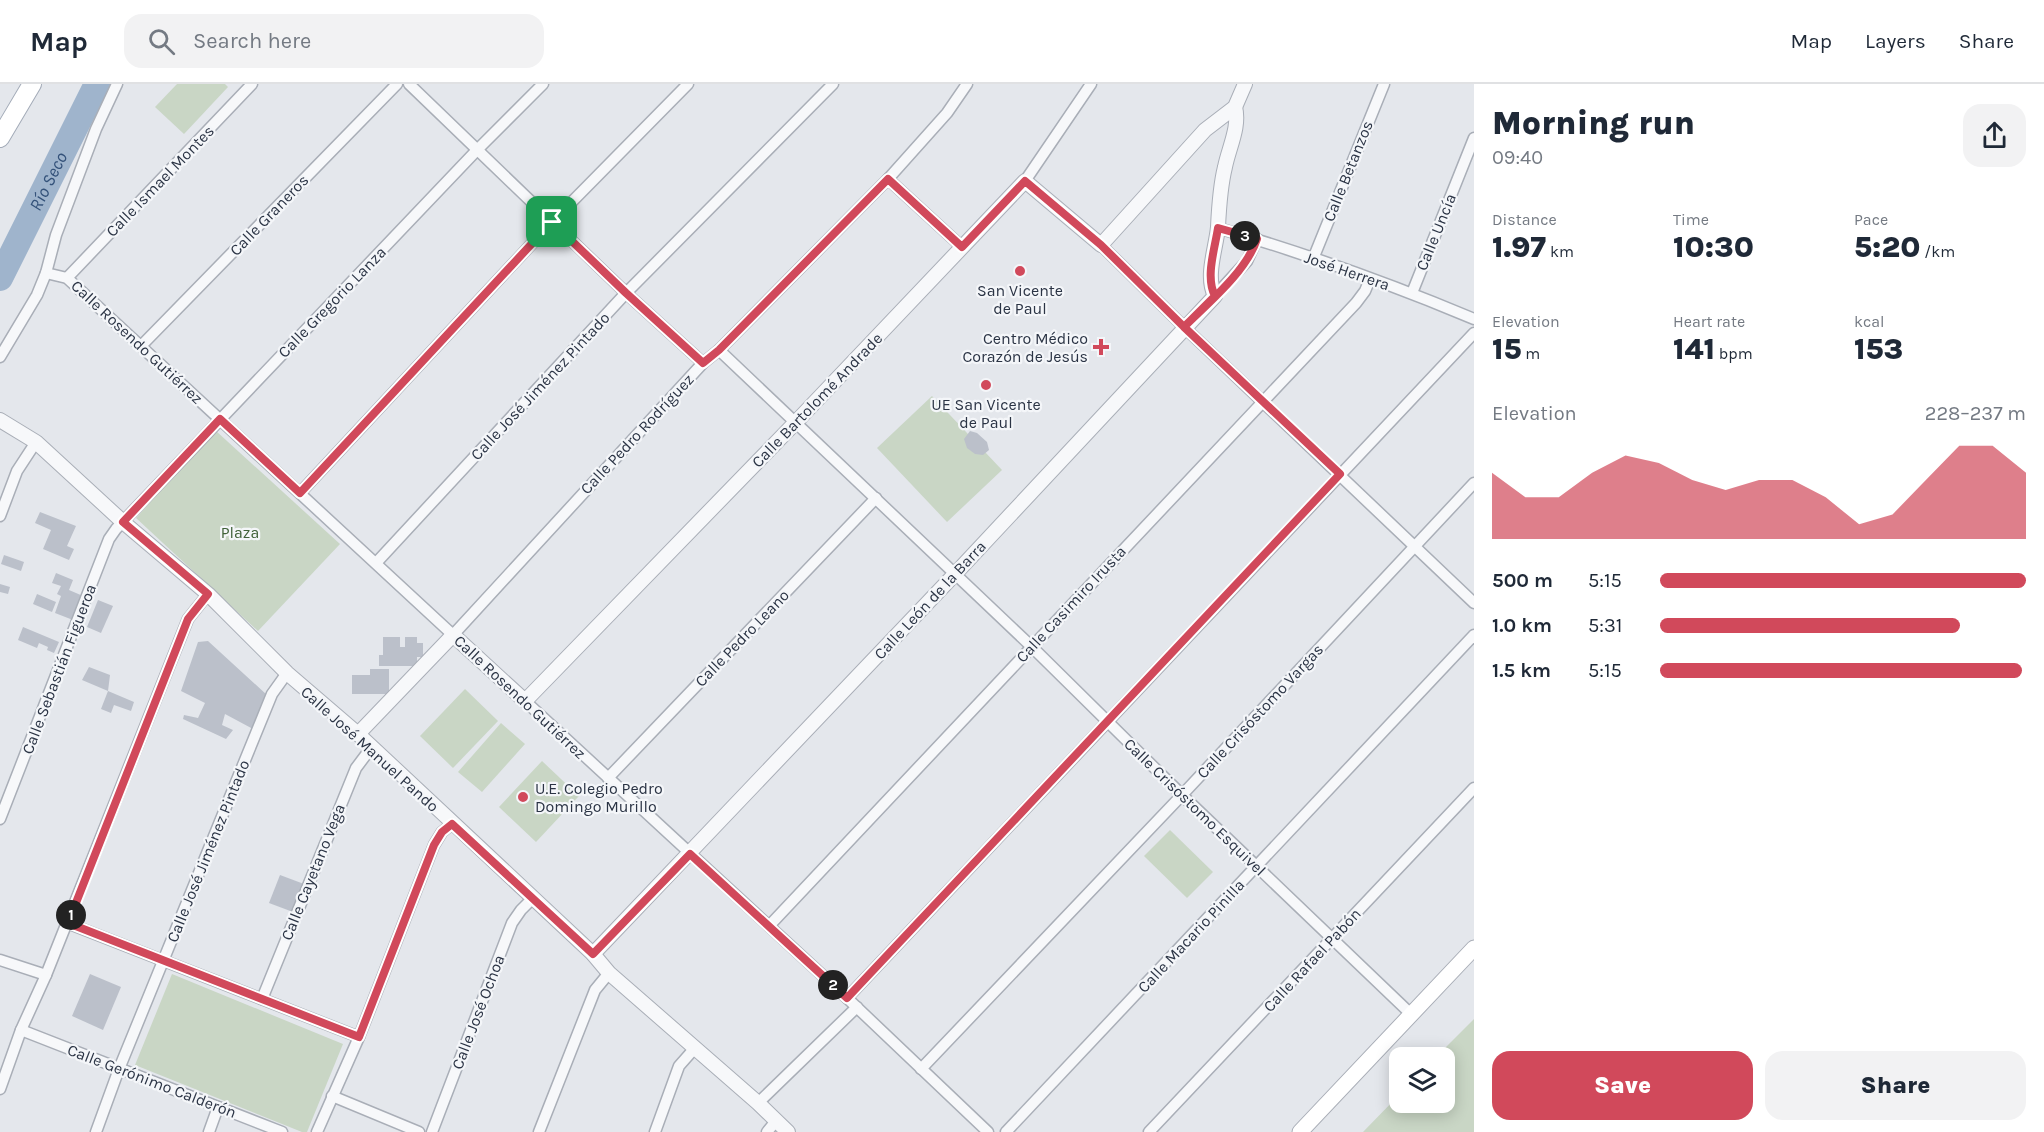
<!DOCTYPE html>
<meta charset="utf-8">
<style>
:root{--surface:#fff;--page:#f2f2f3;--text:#1f2937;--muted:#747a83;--line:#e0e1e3;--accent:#d1495b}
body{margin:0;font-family:Karla,sans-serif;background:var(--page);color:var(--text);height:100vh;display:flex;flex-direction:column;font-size:22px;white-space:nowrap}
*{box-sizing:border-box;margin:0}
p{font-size:20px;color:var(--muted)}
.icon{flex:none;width:33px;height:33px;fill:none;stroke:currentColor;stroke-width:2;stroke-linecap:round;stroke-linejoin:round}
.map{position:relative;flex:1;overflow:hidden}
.drawer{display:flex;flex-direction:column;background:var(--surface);width:570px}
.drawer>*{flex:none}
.tools{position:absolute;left:1389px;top:963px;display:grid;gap:12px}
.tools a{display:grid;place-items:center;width:66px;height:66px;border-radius:12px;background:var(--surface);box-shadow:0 3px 15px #0003;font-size:30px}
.pin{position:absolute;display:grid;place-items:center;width:51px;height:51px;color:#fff;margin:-26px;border-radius:12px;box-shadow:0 3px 9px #0006}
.km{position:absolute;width:30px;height:30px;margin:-15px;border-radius:50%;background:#222;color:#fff;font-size:16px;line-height:30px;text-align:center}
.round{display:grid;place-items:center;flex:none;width:63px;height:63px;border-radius:18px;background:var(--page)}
.overview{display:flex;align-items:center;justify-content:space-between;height:102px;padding:0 18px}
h1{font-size:33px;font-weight:800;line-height:45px}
.stats{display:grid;grid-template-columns:repeat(3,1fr);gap:9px;height:102px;padding:6px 18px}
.stats div{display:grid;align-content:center}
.stats b{font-size:30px;font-weight:800}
.stats small{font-size:16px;font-weight:400}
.stats p{font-size:16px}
.chart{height:168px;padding:12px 18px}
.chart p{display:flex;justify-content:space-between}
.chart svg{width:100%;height:108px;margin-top:6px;fill:var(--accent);opacity:.7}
.button{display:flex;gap:12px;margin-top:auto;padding:12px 18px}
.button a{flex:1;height:69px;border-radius:18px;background:var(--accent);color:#fff;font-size:24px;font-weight:800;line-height:69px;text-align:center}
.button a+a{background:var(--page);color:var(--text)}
ul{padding:0 18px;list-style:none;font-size:20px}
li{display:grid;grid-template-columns:96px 72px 1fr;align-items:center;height:45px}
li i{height:15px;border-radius:8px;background:var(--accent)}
header{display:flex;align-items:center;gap:36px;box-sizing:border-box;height:84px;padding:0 30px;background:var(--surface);border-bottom:2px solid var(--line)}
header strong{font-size:28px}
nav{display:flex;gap:33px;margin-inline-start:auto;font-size:21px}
.search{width:420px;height:54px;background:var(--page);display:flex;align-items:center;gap:15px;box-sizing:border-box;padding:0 21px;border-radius:18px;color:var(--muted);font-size:22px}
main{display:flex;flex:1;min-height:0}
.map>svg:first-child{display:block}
</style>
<header>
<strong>Map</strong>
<div class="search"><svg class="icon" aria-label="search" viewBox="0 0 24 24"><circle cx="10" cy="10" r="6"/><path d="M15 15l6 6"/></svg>Search here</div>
<nav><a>Map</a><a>Layers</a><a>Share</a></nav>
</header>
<main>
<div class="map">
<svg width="1474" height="1048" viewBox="0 0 1474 1048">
<rect width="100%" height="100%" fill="#e4e7ec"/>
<g fill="#c9d6c5">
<path d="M177 0H225L228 3 184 50 155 23Z"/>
<path d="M932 312 1002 386 947 438 877 364Z"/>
<path d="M215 346 340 460 258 547 136 434Z"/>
<path d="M465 605 498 637 453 684 420 652Z"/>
<path d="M501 639 525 660 482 708 458 688Z"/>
<path d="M542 677 579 712 536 758 499 723Z"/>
<path d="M1170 746 1213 788 1187 814 1144 772Z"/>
<path d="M172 890 343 960 307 1048H302L135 981Z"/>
<path d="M1474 935V1048H1363L1399 1011 1400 1018H1444V974L1436 973Z"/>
</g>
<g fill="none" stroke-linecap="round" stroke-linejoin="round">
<path stroke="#9fb4cc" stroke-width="26" id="s1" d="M0 194 97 0"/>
</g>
<g fill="#bbc0ca">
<path d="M970 347 977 349 987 358 989 366 983 371 975 370 967 364 964 355Z"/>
<path d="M40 428 76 442 67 462 74 465 69 476 43 465 51 446 35 439Z"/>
<path d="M4 471 24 478 21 487 1 480Z"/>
<path d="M56 489 73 496 69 506 83 512 73 536 55 529 61 512 57 510 61 502 52 499Z"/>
<path d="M0 500 10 503 8 510 0 508Z"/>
<path d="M37 510 56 518 52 528 33 520Z"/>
<path d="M98 516 113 522 101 549 87 543Z"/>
<path d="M23 543 59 558 54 569 47 566 48 563 39 559 37 564 18 556Z"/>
<path d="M383 553H400V563H405V553H417V559H423V573H417V582H379V571H383Z"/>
<path d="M208 557 267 611 253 645 225 630 222 641 233 646 226 655 183 635 184 631 198 634 205 619 181 607 198 558Z"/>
<path d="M89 583 110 591 108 607 82 596Z"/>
<path d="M370 585H389V610H352V591H370Z"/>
<path d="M108 607 134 618 131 627 114 621 111 629 101 625Z"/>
<path d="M280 791 304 800 293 828 269 819Z"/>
<path d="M90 890 121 903 103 946 72 932Z"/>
</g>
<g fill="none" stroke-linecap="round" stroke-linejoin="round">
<defs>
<g id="minor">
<path d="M409 0 626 209 703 279"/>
<path d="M888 95 962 163"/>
<path d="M1025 97 1091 0"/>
<path d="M1218 144C1304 169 1391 200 1474 235"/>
<path d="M1101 161 1184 243 1474 519"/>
<path d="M1313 175 1384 0"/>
<path d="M46 189 67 194 453 551 703 279 719 266 888 95 947 29 967 0"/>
<path d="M67 194 252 0"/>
<path d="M1412 209 1474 54"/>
<path d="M1215 212 1247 177 1257 155"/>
<path d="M141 262 397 0"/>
<path d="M719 266 1031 562 1182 711 1412 931"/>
<path d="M0 273 37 211 46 189 56 151 96 45 117 0"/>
<path d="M300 409 552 138 688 0"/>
<path d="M0 432 17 387 36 358"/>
<path d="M376 479 626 209 833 0"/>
<path d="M525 617 847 914 988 1048"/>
<path d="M608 694 876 414"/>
<path d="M0 735 109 455 116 445 477 66 543 0"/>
<path d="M67 839 359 953"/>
<path d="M769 842 1356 219 1365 207 1370 195"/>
<path d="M0 876 46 891"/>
<path d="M847 914 1474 249"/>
<path d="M262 915 356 684 371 664"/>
<path d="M21 946 282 1048"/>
<path d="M921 985 1182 711 1474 399"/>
<path d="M0 1005 21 946 46 891 188 535 208 510"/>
<path d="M332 1012 419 1048"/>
<path d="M758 1019 857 923"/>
<path d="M96 1048 119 985 272 610 287 589"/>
<path d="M209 1048 218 1023"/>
<path d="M317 1048 359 953 434 761 442 748 452 740"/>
<path d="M432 1048 512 839 521 826 533 814"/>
<path d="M539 1048 595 906 609 889"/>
<path d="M655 1048 679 982 694 965"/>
<path d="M767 1048 776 1037"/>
<path d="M1006 1048 1474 551"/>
<path d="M1149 1048 1474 704"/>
</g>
<g id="tertiary">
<path d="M0 336 36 358 123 438 208 510 287 589 358 650 593 870 609 889 758 1019 788 1048"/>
<path d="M358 650 453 551 525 617 796 338 1025 97 1101 161 1205 46 1235 23 1245 0"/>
<path d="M593 870 955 490 1215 212C1205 192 1216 165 1218 143 1219 122 1220 103 1225 83 1229 63 1240 43 1235 23"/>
</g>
<path id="secondary" d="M1300 1048 1474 864"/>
<path id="primary" d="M0 54 32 0"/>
</defs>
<use href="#minor" stroke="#a9aeb7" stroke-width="13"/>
<use href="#tertiary" stroke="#a9aeb7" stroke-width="16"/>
<use href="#secondary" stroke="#a9aeb7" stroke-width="17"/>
<use href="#primary" stroke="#a3abb8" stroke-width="20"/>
<use href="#minor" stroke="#f7f8fa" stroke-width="10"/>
<use href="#tertiary" stroke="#f7f8fa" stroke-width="14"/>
<use href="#secondary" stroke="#fff" stroke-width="15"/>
<use href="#primary" stroke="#fff" stroke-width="18"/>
</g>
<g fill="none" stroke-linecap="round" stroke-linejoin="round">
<defs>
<path id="route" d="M552 138 300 409 220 335 123 438 208 510 188 535 68 839 359 953 434 761 442 748 452 740 593 870 690 770 847 914 1340 390 1184 243C1208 219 1246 188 1257 155L1218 144C1215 164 1205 193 1215 212L1184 243 1101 161 1025 97 962 163 888 95 719 266 703 279 626 209 552 138"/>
</defs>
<use href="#route" stroke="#fff" stroke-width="12"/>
<use href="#route" stroke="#d1495b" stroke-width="8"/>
</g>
<g fill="#d1495b" stroke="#f4f6f9" stroke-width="2">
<circle cx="1020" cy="187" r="6"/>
<path d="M1098 254h6v6h6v6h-6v6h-6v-6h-6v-6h6z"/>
<circle cx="986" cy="301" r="6"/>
<circle cx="523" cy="713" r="6"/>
</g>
<g text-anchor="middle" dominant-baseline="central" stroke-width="4.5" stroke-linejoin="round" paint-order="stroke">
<g font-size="16" fill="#2b3445" stroke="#f4f6f9">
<text transform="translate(1348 87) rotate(-68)">Calle Betanzos</text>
<text transform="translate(160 97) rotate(-46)">Calle Ismael Montes</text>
<text transform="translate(269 131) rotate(-46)">Calle Graneros</text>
<text transform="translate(1436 148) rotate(-68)">Calle Uncía</text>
<text transform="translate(1347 187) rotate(19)">José Herrera</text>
<text transform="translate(332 218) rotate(-46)">Calle Gregorio Lanza</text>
<text transform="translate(137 258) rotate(43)">Calle Rosendo Gutiérrez</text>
<text transform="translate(540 302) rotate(-47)">Calle José Jiménez Pintado</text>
<text transform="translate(817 316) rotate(-46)">Calle Bartolomé Andrade</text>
<text transform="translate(637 350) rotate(-47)">Calle Pedro Rodríguez</text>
<text transform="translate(930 516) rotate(-47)">Calle León de la Barra</text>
<text transform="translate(1071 520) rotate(-47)">Calle Casimiro Irusta</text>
<text transform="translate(742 554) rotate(-46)">Calle Pedro Leano</text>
<text transform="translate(59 585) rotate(-69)">Calle Sebastián Figueroa</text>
<text transform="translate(520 613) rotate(43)">Calle Rosendo Gutiérrez</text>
<text transform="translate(1260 627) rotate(-47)">Calle Crisóstomo Vargas</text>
<text transform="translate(370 665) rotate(42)">Calle José Manuel Pando</text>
<text transform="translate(1195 723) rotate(44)">Calle Crisóstomo Esquivel</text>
<text transform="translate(208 767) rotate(-68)">Calle José Jiménez Pintado</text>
<text transform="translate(313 788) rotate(-68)">Calle Cayetano Vega</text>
<text transform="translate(1191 852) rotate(-47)">Calle Macario Pinilla</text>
<text transform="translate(1312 876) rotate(-47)">Calle Rafael Pabón</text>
<text transform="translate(478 928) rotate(-69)">Calle José Ochoa</text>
<text transform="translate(152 997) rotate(21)">Calle Gerónimo Calderón</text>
</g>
<g font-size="16" fill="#2b3445" stroke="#f4f6f9">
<text x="1020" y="206">San Vicente<tspan x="1020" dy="18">de Paul</tspan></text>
<text x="1088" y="254" text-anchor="end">Centro Médico<tspan x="1088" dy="18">Corazón de Jesús</tspan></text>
<text x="986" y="320">UE San Vicente<tspan x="986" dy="18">de Paul</tspan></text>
<text x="535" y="704" text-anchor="start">U.E. Colegio Pedro<tspan x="535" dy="18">Domingo Murillo</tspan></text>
</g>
<g font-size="16" fill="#3f6138" stroke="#f4f6f9">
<text x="240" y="448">Plaza</text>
</g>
<g font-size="18" font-style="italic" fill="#34527a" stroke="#f4f6f9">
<text stroke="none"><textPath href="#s1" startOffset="108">Río Seco</textPath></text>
</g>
</g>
</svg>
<div class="tools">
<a><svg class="icon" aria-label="layers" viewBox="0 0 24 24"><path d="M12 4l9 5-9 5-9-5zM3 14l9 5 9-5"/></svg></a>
</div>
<div class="pin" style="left:552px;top:138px;background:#1e9e55"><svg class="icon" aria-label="arrive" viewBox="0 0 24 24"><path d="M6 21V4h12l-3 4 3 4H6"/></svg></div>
<b class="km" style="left:71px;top:831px">1</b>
<b class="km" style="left:833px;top:901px">2</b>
<b class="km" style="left:1245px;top:152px">3</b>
</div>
<section class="drawer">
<div class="overview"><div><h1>Morning run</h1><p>09:40</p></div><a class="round"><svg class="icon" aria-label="share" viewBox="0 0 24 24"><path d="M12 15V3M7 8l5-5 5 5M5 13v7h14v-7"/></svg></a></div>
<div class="stats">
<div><p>Distance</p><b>1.97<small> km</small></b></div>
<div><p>Time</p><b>10:30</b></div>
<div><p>Pace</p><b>5:20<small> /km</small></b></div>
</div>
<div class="stats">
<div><p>Elevation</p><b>15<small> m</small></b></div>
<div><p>Heart rate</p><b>141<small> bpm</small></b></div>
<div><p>kcal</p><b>153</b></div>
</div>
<div class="chart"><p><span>Elevation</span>228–237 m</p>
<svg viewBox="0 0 160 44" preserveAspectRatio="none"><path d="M0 44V17L10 27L20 27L30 17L40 10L50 13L60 20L70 24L80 20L90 20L100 27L110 38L120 34L130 20L140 6L150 6L160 17V44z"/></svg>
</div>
<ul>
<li><b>500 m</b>5:15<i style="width:100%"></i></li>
<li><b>1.0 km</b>5:31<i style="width:82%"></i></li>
<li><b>1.5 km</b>5:15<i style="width:99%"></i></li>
</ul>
<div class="button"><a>Save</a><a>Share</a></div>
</section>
</main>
